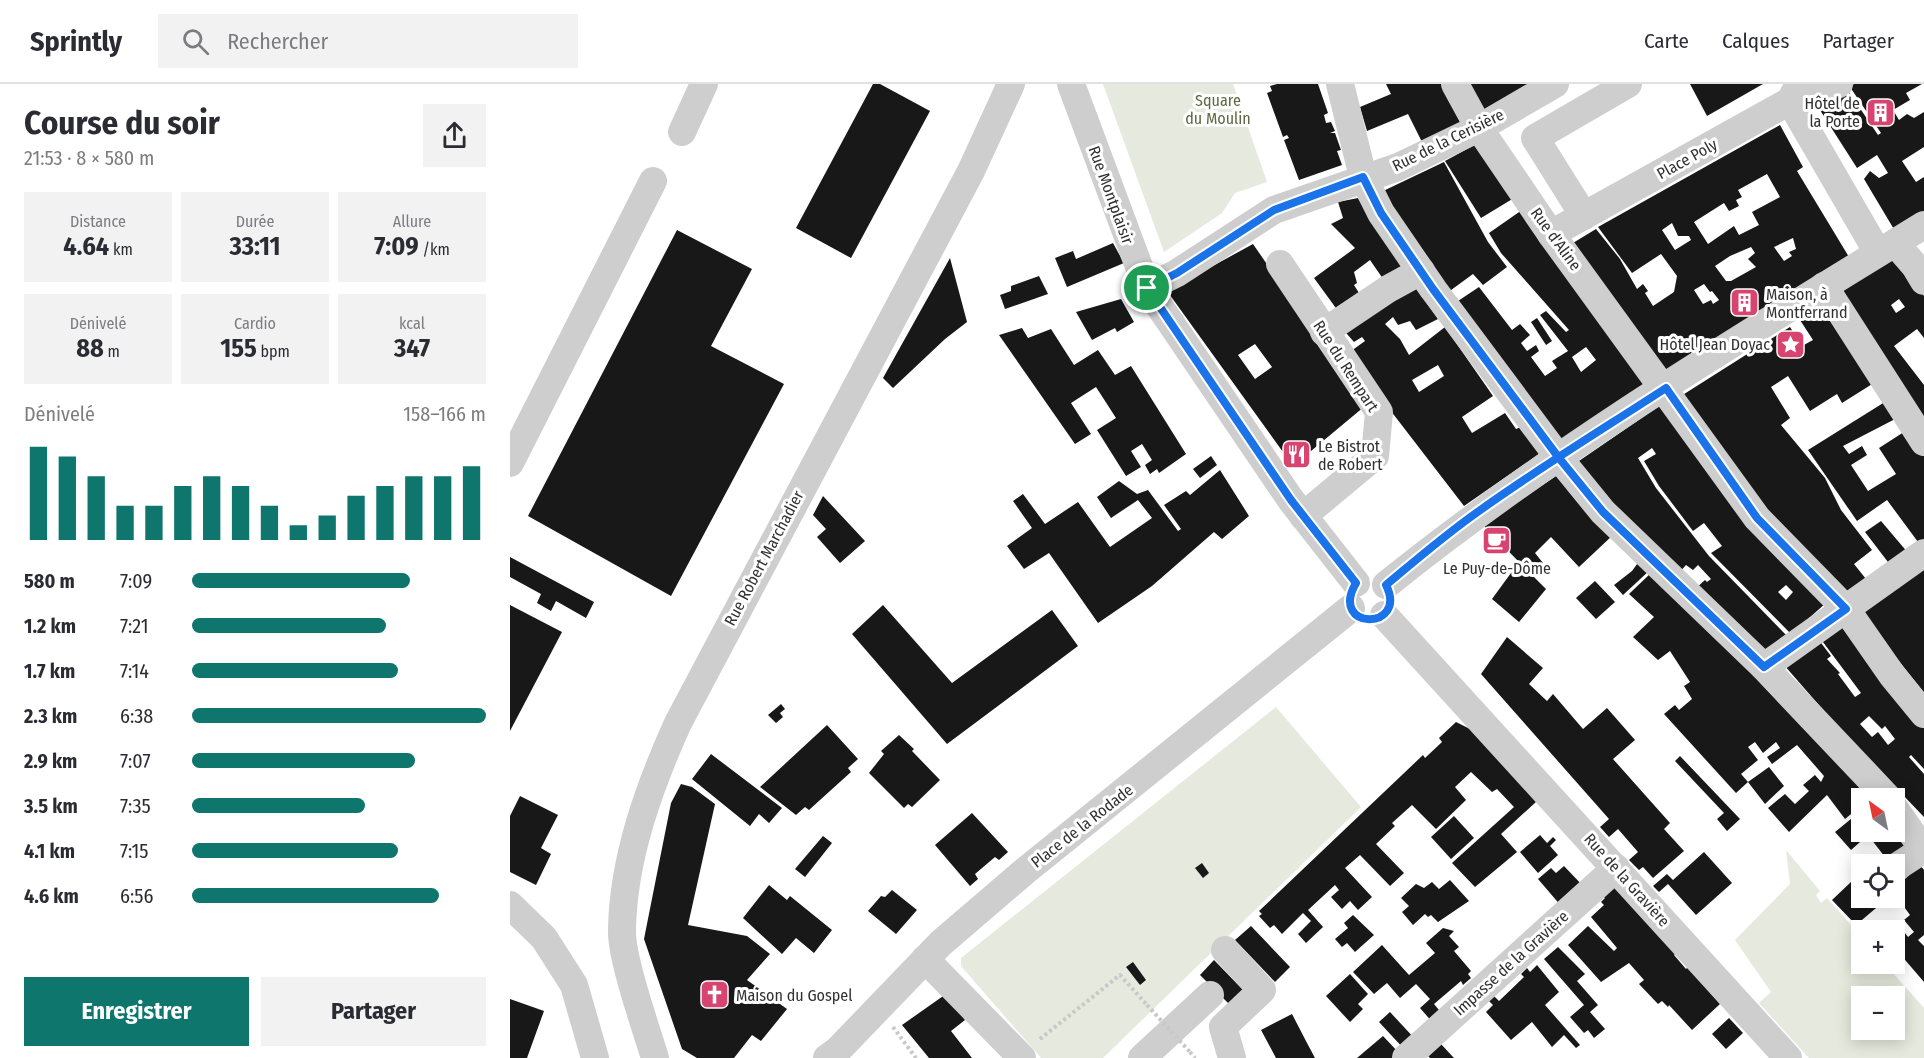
<!DOCTYPE html>
<html lang="fr">
<meta charset="utf-8">
<style>
:root{--surface:#fff;--page:#f2f2f3;--text:#2b2b33;--muted:#7c7c81;--line:#e1e1e2;--accent:#0f766e}
body{margin:0;font-family:"Fira Sans Condensed",sans-serif;background:var(--page);color:var(--text);height:100vh;display:flex;flex-direction:column;font-size:22px;white-space:nowrap}
*{box-sizing:border-box;margin:0}
p{font-size:20px;color:var(--muted)}
.icon{flex:none;width:33px;height:33px;fill:none;stroke:currentColor;stroke-width:2;stroke-linecap:round;stroke-linejoin:round}
.map{position:relative;flex:1;overflow:hidden}
.panel{display:flex;flex-direction:column;background:var(--surface);width:510px}
.panel>*{flex:none}
.needle{width:39px;rotate:327deg}
.controls{position:absolute;left:1341px;top:704px;display:grid;gap:12px}
.controls a{display:grid;place-items:center;width:54px;height:54px;border-radius:0px;background:var(--surface);box-shadow:0 3px 15px #0003;font-size:30px}
.pin{position:absolute;display:grid;place-items:center;width:51px;height:51px;color:#fff;margin:-26px;border:3px solid #fff;border-radius:50%;box-shadow:0 2px 6px #0007}
.round{display:grid;place-items:center;flex:none;width:63px;height:63px;border-radius:0px;background:var(--page)}
.summary{display:flex;align-items:center;justify-content:space-between;height:102px;padding:0 24px}
h1{font-size:33px;font-weight:700;line-height:45px}
.figures{display:grid;grid-template-columns:repeat(3,1fr);gap:9px;height:102px;padding:6px 24px}
.figures div{display:grid;align-content:center;border-radius:0px;background:var(--page);text-align:center}
.figures b{font-size:26px;font-weight:700}
.figures small{font-size:16px;font-weight:400}
.figures p{font-size:16px}
.chart{height:168px;padding:12px 24px}
.chart p{display:flex;justify-content:space-between}
.chart svg{width:100%;height:108px;margin-top:6px;stroke:var(--accent);stroke-width:6}
.action{display:flex;gap:12px;margin-top:auto;padding:12px 24px}
.action a{flex:1;height:69px;border-radius:0px;background:var(--accent);color:#fff;font-size:24px;font-weight:700;line-height:69px;text-align:center}
.action a+a{background:var(--page);color:var(--text)}
ul{padding:0 24px;list-style:none;font-size:20px}
li{display:grid;grid-template-columns:96px 72px 1fr;align-items:center;height:45px}
li i{height:15px;border-radius:8px;background:var(--accent)}
header{display:flex;align-items:center;gap:36px;box-sizing:border-box;height:84px;padding:0 30px;background:var(--surface);border-bottom:2px solid var(--line)}
header strong{font-size:28px}
nav{display:flex;gap:33px;margin-inline-start:auto;font-size:21px}
.search{width:420px;height:54px;background:var(--page);display:flex;align-items:center;gap:15px;box-sizing:border-box;padding:0 21px;border-radius:0px;color:var(--muted);font-size:22px}
main{display:flex;flex:1;min-height:0}
.map>svg:first-child{display:block}
</style>
<header>
<strong>Sprintly</strong>
<div class="search"><svg class="icon" aria-label="search" viewBox="0 0 24 24"><circle cx="10" cy="10" r="6"/><path d="M15 15l6 6"/></svg>Rechercher</div>
<nav><a>Carte</a><a>Calques</a><a>Partager</a></nav>
</header>
<main>
<section class="panel">
<div class="summary"><div><h1>Course du soir</h1><p>21:53 · 8 × 580 m</p></div><a class="round"><svg class="icon" aria-label="share" viewBox="0 0 24 24"><path d="M12 15V3M7 8l5-5 5 5M5 13v7h14v-7"/></svg></a></div>
<div class="figures">
<div><p>Distance</p><b>4.64<small> km</small></b></div>
<div><p>Durée</p><b>33:11</b></div>
<div><p>Allure</p><b>7:09<small> /km</small></b></div>
</div>
<div class="figures">
<div><p>Dénivelé</p><b>88<small> m</small></b></div>
<div><p>Cardio</p><b>155<small> bpm</small></b></div>
<div><p>kcal</p><b>347</b></div>
</div>
<div class="chart"><p><span>Dénivelé</span>158–166 m</p>
<svg viewBox="0 0 160 44" preserveAspectRatio="none"><path d="M5 44V6M15 44V10M25 44V18M35 44V30M45 44V30M55 44V22M65 44V18M75 44V22M85 44V30M95 44V38M105 44V34M115 44V26M125 44V22M135 44V18M145 44V18M155 44V14"/></svg>
</div>
<ul>
<li><b>580 m</b>7:09<i style="width:74%"></i></li>
<li><b>1.2 km</b>7:21<i style="width:66%"></i></li>
<li><b>1.7 km</b>7:14<i style="width:70%"></i></li>
<li><b>2.3 km</b>6:38<i style="width:100%"></i></li>
<li><b>2.9 km</b>7:07<i style="width:76%"></i></li>
<li><b>3.5 km</b>7:35<i style="width:59%"></i></li>
<li><b>4.1 km</b>7:15<i style="width:70%"></i></li>
<li><b>4.6 km</b>6:56<i style="width:84%"></i></li>
</ul>
<div class="action"><a>Enregistrer</a><a>Partager</a></div>
</section>
<div class="map">
<svg width="1414" height="974" viewBox="0 0 1414 974">
<rect width="100%" height="100%" fill="#fff"/>
<g fill="#e6e9dd" fill-rule="evenodd">
<path d="M593 0H723L757 98 725 109 712 129 654 168Z"/>
<path d="M766 623 851 723 593 974H531L451 882V874Z"/>
<path d="M1276 766 1310 807 1306 811 1311 819 1317 814 1351 852 1346 861 1351 870 1352 879H1374L1414 924V974H1299L1249 919 1261 908 1225 856 1280 800ZM1352 912H1384V945H1352Z"/>
</g>
<g fill="#181818" fill-rule="evenodd">
<path d="M363 0H370L420 27 341 174 286 144Z"/>
<path d="M767 0H808L818 29 814 31 816 39 821 38 825 47 820 49H825L831 66 827 67 832 81 789 96 774 56 779 54 777 51 773 53 757 9 762 7 760 2Z"/>
<path d="M876 0H935L957 38 914 62 898 30 857 47 850 23 881 10Z"/>
<path d="M955 0H1027L973 30Z"/>
<path d="M1180 0H1253L1197 32Z"/>
<path d="M1344 0H1412L1396 9 1400 16 1383 26 1389 36 1397 30 1404 34 1414 28V63L1392 77 1406 98 1414 93V130L1385 147 1354 95 1360 87 1369 94 1378 89 1367 71 1347 84 1308 23 1337 5 1368 51 1371 49 1340 3Z"/>
<path d="M1270 41 1293 83 1287 87 1339 173 1155 290 1058 162 1086 145 1110 175 1127 205 1133 200 1138 207 1135 209 1143 222 1164 208 1167 192 1151 170 1122 189 1088 143ZM1257 90 1270 113 1242 128 1249 141 1229 151 1224 142 1198 160 1184 138 1214 119 1219 127 1229 122 1226 116 1232 113 1228 106ZM1162 139 1168 152H1179L1181 156 1165 166 1152 146ZM1283 154 1286 165 1279 168 1282 172 1274 177 1264 163ZM1241 163 1245 169 1238 175 1246 183 1221 197H1216L1205 182 1220 172ZM1194 200 1200 208 1202 207 1209 216 1203 220 1201 216 1193 220 1184 206Z"/>
<path d="M970 58 1004 114 971 134 935 77Z"/>
<path d="M934 78 978 158 997 183 973 201 963 190 937 209 871 108Z"/>
<path d="M848 114 897 191 878 202 860 176 844 188 847 199 844 201 854 217 831 231 804 194 845 164 821 140 833 134 828 118Z"/>
<path d="M1012 126 1142 298 1047 359 945 219 969 203 1002 246 1010 240 1020 251 1011 259 1017 267 1026 261 1029 267 1021 273 1035 292 1047 284 1042 277 1058 267 1030 231 1036 227 1056 248 1059 246 991 169 979 149ZM1076 263 1086 276 1071 288 1062 273Z"/>
<path d="M167 146 242 185 201 262 274 300 161 512 18 432Z"/>
<path d="M603 159 614 179 557 203 545 174 563 167 566 175Z"/>
<path d="M743 160 855 322 783 382 657 207ZM745 260 762 283 745 295 728 271Z"/>
<path d="M1386 172 1414 212V254L1407 245 1384 262 1414 301V344L1328 210ZM1389 215 1395 223 1386 229 1381 221Z"/>
<path d="M440 174 457 238 435 255 383 304 373 294Z"/>
<path d="M529 192 538 210 495 225 490 211 501 207V202Z"/>
<path d="M901 196 928 235 906 246 900 237 888 241 883 233 875 240 890 255 899 271 935 243 983 312 952 333 962 349 995 329 1006 345 1013 342 1029 370 954 422 837 270 855 257 852 253 844 258 830 242ZM928 281 934 292 909 308 902 296Z"/>
<path d="M611 215 624 238 607 248 605 244 582 256 566 228Z"/>
<path d="M1316 218 1367 297 1332 319 1327 310 1300 327 1278 292 1261 303 1280 334 1271 341 1315 394 1331 426 1362 466 1344 480 1360 500 1339 514 1251 420 1171 312 1280 243 1292 262 1303 256 1290 236Z"/>
<path d="M1027 234 1042 257 1036 261 1021 238Z"/>
<path d="M512 244 518 254 541 245 564 281 588 266 605 291 621 282 676 370 649 389 647 385 640 390 635 381 642 376 632 360 621 367 631 383 616 392 587 346 606 334 586 303 561 319 581 350 565 360 489 251Z"/>
<path d="M1378 316 1389 333 1333 362 1339 370 1352 362 1357 371 1341 381 1358 407 1386 390 1369 364 1397 346 1414 372V460L1411 462 1377 416 1347 437 1298 366Z"/>
<path d="M1155 318 1316 519 1281 550 1201 469 1212 462 1194 439 1183 447 1149 402 1134 377 1146 370 1142 364 1128 374 1146 404 1199 472 1278 553 1256 571 1185 505 1195 496 1197 498 1201 495 1188 481 1183 486 1176 481 1168 490 1137 462 1066 379ZM1276 501 1283 508 1276 516 1268 508Z"/>
<path d="M701 372 707 381 690 394 683 385Z"/>
<path d="M710 386 739 432 712 455 704 448 642 502 588 539 539 469 514 485 497 462 522 444 503 417 513 410 535 440 568 418 600 463 642 434 628 416 601 434 587 413 609 397 627 410 638 406 668 447 671 445 654 421 676 407 680 411Z"/>
<path d="M1049 390 1104 450 1069 483 1041 453 1025 469 1033 479 1021 490 1036 505 1009 538 982 515 1009 478 973 441Z"/>
<path d="M313 412 355 457 330 479 307 453 316 445 303 431Z"/>
<path d="M1371 437 1399 470 1381 482 1355 448Z"/>
<path d="M0 473 84 518 76 534 46 517 41 527 27 519 31 510 0 493Z"/>
<path d="M1130 476 1140 486 1113 511 1104 501 1122 487Z"/>
<path d="M1414 481V609L1349 526Z"/>
<path d="M1142 488 1165 509 1360 714H1352V721L1335 735 1317 711 1279 748 1258 724 1275 710 1285 720 1299 707 1293 701 1305 691 1311 698 1314 692 1287 661 1262 680 1257 673 1270 664 1266 658 1253 669 1245 658 1238 663 1248 676 1231 690 1238 698 1226 709 1154 630 1165 621 1169 626 1182 615 1174 602 1180 598 1160 567 1148 576 1123 553 1144 533 1119 510Z"/>
<path d="M1085 497 1105 518 1086 535 1066 514Z"/>
<path d="M0 521 52 548 0 647Z"/>
<path d="M373 521 442 599 542 526 568 562 437 660 342 550Z"/>
<path d="M1336 535 1414 644V685L1401 671 1399 673 1414 690V733L1328 643 1274 581 1308 555 1321 572 1317 575 1330 589 1328 590 1345 613 1351 609 1310 554ZM1359 632 1372 645 1375 642 1385 655 1378 661 1368 648 1362 653 1350 640Z"/>
<path d="M997 553 1033 584 1019 600 1037 617 1043 610 1073 645 1097 624 1125 656 1103 675 1160 739 1154 745 1174 767 1143 794 1133 783 1129 786 1119 776 1128 768 1108 745 1099 753 1090 743 1099 735 971 590Z"/>
<path d="M271 620 275 625 270 629 273 633 266 639 258 631Z"/>
<path d="M946 638 962 646 1027 717 991 750 1007 768 965 803 942 779 1004 723 987 705 982 708 961 688 945 703 956 716 926 745 902 721 882 739 885 742 866 760 894 789 880 802 850 771 835 784 862 813 848 826 840 817 832 825 821 813 829 806 825 801 798 826 813 843 796 859 788 850 801 837 793 829 772 850 764 841 760 844 749 832 752 830 749 827 913 671 915 674 932 658 929 654Z"/>
<path d="M317 641 348 675 338 684 341 688 310 716 299 726 295 723 286 731 250 703Z"/>
<path d="M389 651 404 665 402 667 430 696 402 723 398 720 394 724 359 689 374 670 371 667Z"/>
<path d="M201 670 272 724 259 739 249 730 240 742 182 695Z"/>
<path d="M1170 672 1230 735 1217 747 1207 735 1214 729 1165 677Z"/>
<path d="M1259 683 1274 702 1255 720 1238 698Z"/>
<path d="M171 700 182 703 205 720 178 841 237 852 260 870 237 896 277 925 251 957 242 951 224 974H187L172 965 134 855 161 719Z"/>
<path d="M10 712 48 731 31 764 41 770 26 801 0 788V732Z"/>
<path d="M1352 726V747H1385L1398 764 1378 777 1358 751 1341 766 1325 748Z"/>
<path d="M462 729 498 768 489 776 485 773 465 790 468 795 460 802 425 761Z"/>
<path d="M944 732 964 754 941 775 921 753Z"/>
<path d="M1030 751 1037 759 1043 753 1046 756 1040 762 1048 771 1028 789 1010 768Z"/>
<path d="M313 752 322 759 295 793 285 785Z"/>
<path d="M1194 768 1222 799 1186 831 1158 800 1149 808 1143 802 1157 790 1163 796Z"/>
<path d="M692 779 699 789 693 794 685 784Z"/>
<path d="M1410 781 1414 786V851L1408 856 1414 862V898L1384 863 1387 848 1384 844 1388 840 1398 853 1404 848 1394 836 1400 831 1384 809V789L1387 786 1395 795Z"/>
<path d="M1054 782 1074 803 1052 823 1028 795 1041 784 1046 789Z"/>
<path d="M940 796 959 817 928 838 921 831 918 833 915 830 903 841 892 828 899 822 891 814 906 800 914 804 922 798 929 805Z"/>
<path d="M1341 798 1355 814 1379 813 1346 841 1322 816Z"/>
<path d="M1103 800 1166 869 1164 871 1176 885 1178 883 1210 920 1182 946 1159 921 1158 923 1152 917 1148 920 1129 900 1134 896 1119 879 1091 898 1058 861 1078 842 1104 867 1107 864 1081 833 1094 821 1091 818 1095 814 1091 811Z"/>
<path d="M259 801 277 816 280 812 322 846 304 869 286 854 272 870 233 834Z"/>
<path d="M382 806 407 826 386 850 358 827 371 812 375 813Z"/>
<path d="M843 831 864 851 845 868 837 859 832 863 825 855 838 844 834 839Z"/>
<path d="M741 842 780 883 765 898 725 856Z"/>
<path d="M933 844 944 847 939 852 949 863 944 867 961 887 958 890 961 894 953 901 951 897 924 920 933 931 924 940 910 924 920 915 906 900 890 914 877 899 864 910 843 888 872 861 899 891 925 869 916 859Z"/>
<path d="M1048 863 1075 890 1067 897 1088 921 1080 928 1095 945 1084 954 1078 946 1074 949 1060 933 1074 921 1034 875Z"/>
<path d="M704 876 736 909 721 922 690 891Z"/>
<path d="M623 878 636 896 630 901 616 883Z"/>
<path d="M1027 881 1049 908 1035 921 1070 961 1066 964 1054 951 1042 963 1022 938 1001 956 976 928 983 921 978 916 983 911 989 917 1014 893 1011 890 1017 884 1020 888Z"/>
<path d="M840 890 858 910 848 920 853 925 840 938 816 912Z"/>
<path d="M436 910 455 936 441 947 462 974H419L392 941Z"/>
<path d="M0 915 34 927 17 974H0Z"/>
<path d="M880 928 906 956 895 966 869 938Z"/>
<path d="M782 930 797 959 805 974H766L751 946Z"/>
<path d="M1219 934 1233 949 1216 965 1202 950Z"/>
<path d="M873 952 890 970 886 974H847Z"/>
<path d="M930 959 944 974H920L917 971Z"/>
</g>
<g fill="none" stroke-linecap="round" stroke-linejoin="round">
<g stroke="#c8c8c8" stroke-width="4" stroke-dasharray="3 3" stroke-linecap="butt">
<path d="M383 943 406 974"/>
<path d="M530 955 610 891 637 921"/>
<path d="M680 968 685 974"/>
</g>
<g stroke="#cecece" stroke-width="28">
<path d="M561 0 637 204 781 416 846 499"/>
<path d="M830 0 853 93 871 129 923 205 1049 374 1093 428 1254 583 1378 714"/>
<path d="M945 0 969 44 1041 150 1247 434 1336 525 1382 591 1414 630"/>
<path d="M1288 2 1280 17 1368 169"/>
<path d="M172 48 194 0"/>
<path d="M1074 132 1025 54 1118 0"/>
<path d="M1041 150 1280 17 1329 0"/>
<path d="M1385 159 1405 182 1414 197"/>
<path d="M770 180 869 328 865 372 793 432"/>
<path d="M1314 202 1414 358"/>
<path d="M637 204 667 189 764 126 888 83 969 44 1045 0"/>
<path d="M814 248 878 205 911 187"/>
<path d="M0 379 143 97"/>
<path d="M876 501C1042 367 1232 253 1414 141"/>
<path d="M874 531 1278 974"/>
<path d="M1254 583 1414 469"/>
<path d="M1384 724 1414 766"/>
<path d="M1388 782 1414 765"/>
<path d="M0 821 34 854 64 901 85 974"/>
<path d="M715 866 752 906 713 943 722 974"/>
<path d="M415 875 512 974"/>
<path d="M145 974C136 944 111 874 112 846 113 775 139 703 168 639L461 87 501 0"/>
<path d="M317 974 328 966 431 859 515 787 841 524"/>
<path d="M632 974 700 911"/>
<path d="M896 974 1106 784"/>
</g>
<path stroke="#c8c8c8" stroke-width="4" stroke-dasharray="3 3" stroke-linecap="butt" d="M637 921 680 968"/>
</g>
<g fill="none" stroke-linecap="round" stroke-linejoin="round">
<defs>
<path id="route" d="M637 204 781 416 846 499C818 547 899 547 876 501 906 476 936 450 969 427 1029 384 1093 345 1156 304L1247 434 1336 525 1254 583 1093 428 1049 374 923 205 871 129 853 93 764 126 667 189 637 204"/>
</defs>
<use href="#route" stroke="#fff" stroke-width="12"/>
<use href="#route" stroke="#1a73e8" stroke-width="8"/>
</g>
<defs>
<symbol id="building-square" viewBox="-11 -11 22 22"><rect x="-9" y="-9" width="18" height="18" rx="4" fill="#d74470" stroke="#fff"/><path d="M-4-6H4V6H1V3H-1V6H-4ZM-2.5-4.3h1.7v1.8h-1.7ZM.8-4.3h1.7v1.8H.8ZM-2.5-1h1.7V.8h-1.7ZM.8-1h1.7V.8H.8Z" fill="#fff"/></symbol>
<symbol id="sight-square" viewBox="-11 -11 22 22"><rect x="-9" y="-9" width="18" height="18" rx="4" fill="#d74470" stroke="#fff"/><path d="M0-6L1.8-2.2L6-1.7L2.9 1.2L3.7 5.4L0 3.3L-3.7 5.4L-2.9 1.2L-6-1.7L-1.8-2.2Z" fill="#fff"/></symbol>
<symbol id="restaurant-square" viewBox="-11 -11 22 22"><rect x="-9" y="-9" width="18" height="18" rx="4" fill="#d74470" stroke="#fff"/><path d="M-5-6h1v4h1v-4h1v4h1v-4h1v5L-1.5 .5V6h-2V.5L-5-1ZM5-6V6H3V1.5H1.5Q1.5-4 5-6Z" fill="#fff"/></symbol>
<symbol id="cafe-square" viewBox="-11 -11 22 22"><rect x="-9" y="-9" width="18" height="18" rx="4" fill="#d74470" stroke="#fff"/><path d="M-5.5-4.5H6V0H3Q3 3.5 0 3.5H-2.5Q-5.5 3.5-5.5 0ZM3-3.2v2h1.7v-2ZM-6 4.5H4V6H-6Z" fill="#fff"/></symbol>
<symbol id="church-square" viewBox="-11 -11 22 22"><rect x="-9" y="-9" width="18" height="18" rx="4" fill="#d74470" stroke="#fff"/><path d="M-1.2-6h2.4v3.5h3.3v2.4h-3.3V6h-2.4V-.1h-3.3v-2.4h3.3Z" fill="#fff"/></symbol>
</defs>
<g fill-rule="evenodd">
<use href="#building-square" x="1354" y="12" width="33" height="33"/>
<use href="#building-square" x="1218" y="202" width="33" height="33"/>
<use href="#sight-square" x="1264" y="244" width="33" height="33"/>
<use href="#restaurant-square" x="770" y="354" width="33" height="33"/>
<use href="#cafe-square" x="970" y="440" width="33" height="33"/>
<use href="#church-square" x="188" y="894" width="33" height="33"/>
</g>
<g text-anchor="middle" dominant-baseline="central" stroke-width="6" stroke-linejoin="round" paint-order="stroke">
<g font-size="16" fill="#5d6941" stroke="#fff">
<text x="708" y="16">Square<tspan x="708" dy="18">du Moulin</tspan></text>
</g>
<g font-size="16" fill="#313131" stroke="#fff" text-anchor="start">
<text x="1350" y="19" text-anchor="end">Hôtel de<tspan x="1350" dy="18">la Porte</tspan></text>
<text x="1256" y="210">Maison, à<tspan x="1256" dy="18">Montferrand</tspan></text>
<text x="1260" y="260" text-anchor="end">Hôtel Jean Doyac</text>
<text x="808" y="362">Le Bistrot<tspan x="808" dy="18">de Robert</tspan></text>
<text x="987" y="484" text-anchor="middle">Le Puy-de-Dôme</text>
<text x="226" y="911">Maison du Gospel</text>
</g>
<g font-size="16" fill="#313131" stroke="#fff">
<text transform="translate(938 56) rotate(-26)">Rue de la Cerisière</text>
<text transform="translate(1177 75) rotate(-29)">Place Poly</text>
<text transform="translate(601 111) rotate(70)">Rue Montplaisir</text>
<text transform="translate(1046 155) rotate(54)">Rue d'Aline</text>
<text transform="translate(836 282) rotate(57)">Rue du Rempart</text>
<text transform="translate(254 474) rotate(-62)">Rue Robert Marchadier</text>
<text transform="translate(572 742) rotate(-38)">Place de la Rodade</text>
<text transform="translate(1117 796) rotate(48)">Rue de la Gravière</text>
<text transform="translate(1001 879) rotate(-42)">Impasse de la Gravière</text>
</g>
</g>
</svg>
<div class="controls">
<a><svg class="needle" viewBox="-14 -14 28 28"><path d="M0-13l5 13h-10z" fill="#e53935"/><path d="M0 13l5-13h-10z" fill="#7c7c81"/></svg></a>
<a><svg class="icon" aria-label="locate" viewBox="0 0 24 24"><circle cx="12" cy="12" r="6"/><path d="M12 2v4M12 18v4M2 12h4M18 12h4"/></svg></a>
<a>+</a>
<a>−</a>
</div>
<div class="pin" style="left:637px;top:204px;background:#1e9e55"><svg class="icon" aria-label="arrive" viewBox="0 0 24 24"><path d="M6 21V4h12l-3 4 3 4H6"/></svg></div>
</div>
</main>
